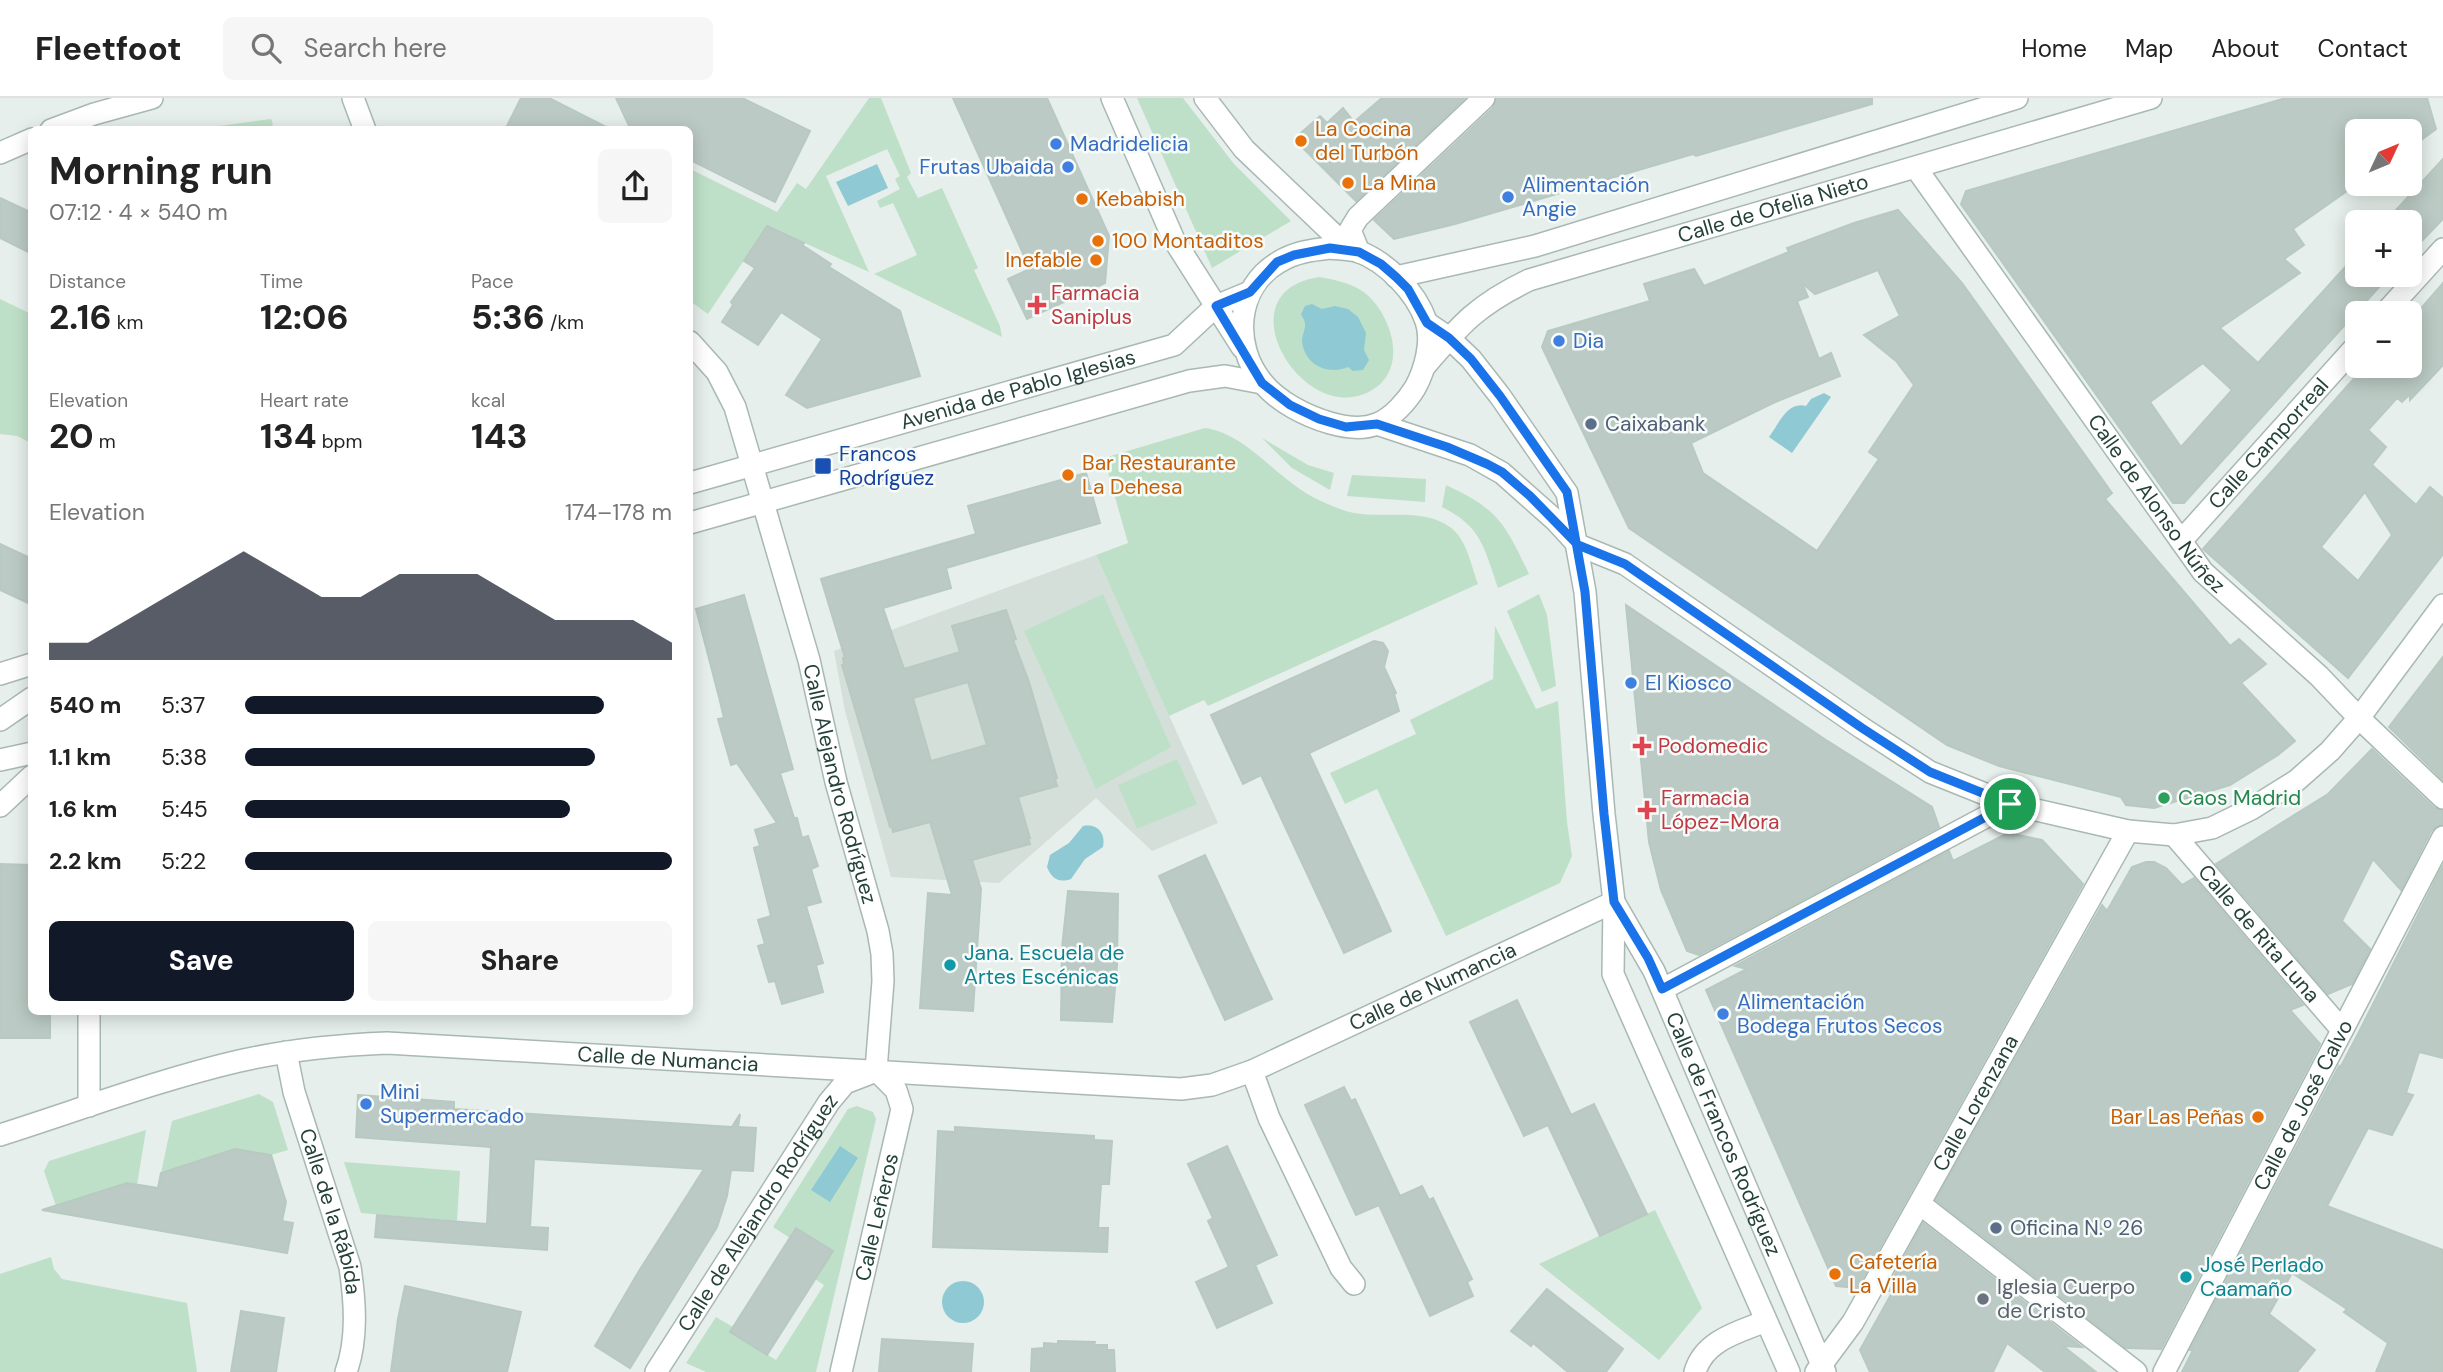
<!DOCTYPE html>
<meta charset="utf-8">
<style>
:root{--surface:#fff;--page:#f6f6f6;--text:#222;--muted:#767676;--line:#e0e0e0;--accent:#111827}
body{margin:0;font-family:"DM Sans",sans-serif;background:var(--page);color:var(--text);height:100vh;display:flex;flex-direction:column;font-size:26px;white-space:nowrap}
*{box-sizing:border-box;margin:0}
p{font-size:23px;color:var(--muted)}
.icon{flex:none;width:38px;height:38px;fill:none;stroke:currentColor;stroke-width:2;stroke-linecap:round;stroke-linejoin:round}
.map{position:relative;flex:1;overflow:hidden}
.panel{position:absolute;left:28px;top:28px;width:665px;height:889px;display:flex;flex-direction:column;background:var(--surface);border-radius:10px;box-shadow:0 4px 18px #0003}
.panel>*{flex:none}
.needle{width:46px;rotate:46deg}
.tools{position:absolute;left:2345px;top:21px;display:grid;gap:14px}
.tools a{display:grid;place-items:center;width:77px;height:77px;border-radius:10px;background:var(--surface);box-shadow:0 4px 18px #0003;font-size:35px}
.pin{position:absolute;display:grid;place-items:center;width:60px;height:60px;color:#fff;margin:-30px;border:4px solid #fff;border-radius:50%;box-shadow:0 2px 7px #0007}
.round{display:grid;place-items:center;flex:none;width:74px;height:74px;border-radius:10px;background:var(--page)}
.overview{display:flex;align-items:center;justify-content:space-between;height:119px;padding:0 21px}
h1{font-size:38px;font-weight:700;line-height:52px}
.metrics{display:grid;grid-template-columns:repeat(3,1fr);gap:10px;height:119px;padding:7px 21px}
.metrics div{display:grid;align-content:center}
.metrics b{font-size:35px;font-weight:700}
.metrics small{font-size:19px;font-weight:400}
.metrics p{font-size:19px}
.chart{height:196px;padding:14px 21px}
.chart p{display:flex;justify-content:space-between}
.chart svg{width:100%;height:126px;margin-top:7px;fill:var(--accent);opacity:.7}
.cta{display:flex;gap:14px;margin-top:auto;padding:14px 21px}
.cta a{flex:1;height:80px;border-radius:10px;background:var(--accent);color:#fff;font-size:28px;font-weight:700;line-height:80px;text-align:center}
.cta a+a{background:var(--page);color:var(--text)}
ul{padding:0 21px;list-style:none;font-size:23px}
li{display:grid;grid-template-columns:112px 84px 1fr;align-items:center;height:52px}
li i{height:18px;border-radius:9px;background:var(--accent)}
header{display:flex;align-items:center;gap:42px;box-sizing:border-box;height:98px;padding:0 35px;background:var(--surface);border-bottom:2px solid var(--line)}
header strong{font-size:33px}
nav{display:flex;gap:38px;margin-inline-start:auto;font-size:24px}
.search{width:490px;height:63px;background:var(--page);display:flex;align-items:center;gap:18px;box-sizing:border-box;padding:0 24px;border-radius:10px;color:var(--muted);font-size:26px}
.map>svg:first-child{display:block}
</style>
<header>
<strong>Fleetfoot</strong>
<div class="search"><svg class="icon" aria-label="search" viewBox="0 0 24 24"><circle cx="10" cy="10" r="6"/><path d="M15 15l6 6"/></svg>Search here</div>
<nav><a>Home</a><a>Map</a><a>About</a><a>Contact</a></nav>
</header>
<div class="map">
<svg width="2443" height="1274" viewBox="0 0 2443 1274">
<rect width="100%" height="100%" fill="#e6efeb"/>
<path fill="#d4dfda" d="M1096 457 1218 725 1152 753 1096 700 999 785 891 779 845 613 834 553Z"/>
<g fill="#bfe0c8">
<path d="M869 0H881L911 75 907 79 918 100 942 90 978 170 974 172 1000 228 1002 239 874 176 917 157 893 105 880 110 877 103 900 91 895 81 900 78 887 51 826 78 869 174 767 128 708 216 690 203V71L777 114 797 85 806 91Z"/>
<path d="M1137 0H1183L1234 66 1291 123 1212 170Z"/>
<path d="M271 21 273 26 270 31H197Z"/>
<path d="M1320 179C1335 182 1352 185 1365 195 1395 220 1410 278 1364 296 1298 322 1223 192 1320 179Z"/>
<path d="M0 201 31 216V345L17 338 0 336Z"/>
<path d="M1205 330C1249 336 1279 385 1321 403 1334 409 1348 415 1362 416 1391 419 1425 411 1450 429 1467 441 1471 468 1478 486L1208 608 1204 602 1169 618 1096 457 1128 445 1104 360Z"/>
<path d="M1262 340 1308 367 1334 375 1330 392 1292 370Z"/>
<path d="M1352 377 1426 381 1425 404 1347 398Z"/>
<path d="M1446 387C1499 412 1504 424 1529 476L1498 490C1484 450 1482 429 1442 409Z"/>
<path d="M1103 496 1171 649 1096 691 1024 533Z"/>
<path d="M1539 496 1547 517 1556 588 1542 594 1507 513Z"/>
<path d="M1495 528 1536 611 1558 603 1567 724 1572 758 1560 785 1446 838 1377 691 1345 706 1330 675 1416 636 1410 622 1493 581Z"/>
<path d="M1177 661 1197 706 1137 731 1118 687Z"/>
<path d="M259 996 273 1004 288 1052 271 1057 235 1051 161 1075 172 1023Z"/>
<path d="M857 1008 873 1014 876 1021 816 1274H706L686 1265 716 1219 733 1229 731 1234 776 1262 824 1187 815 1181 833 1153 797 1130 790 1140 773 1129 848 1011Z"/>
<path d="M146 1032 137 1087 126 1085 56 1108 44 1073 49 1063Z"/>
<path d="M344 1064 460 1073 457 1123 361 1115Z"/>
<path d="M1655 1112 1702 1210 1659 1262 1539 1166Z"/>
<path d="M51 1159 54 1171 62 1181 187 1205 197 1274H0V1176Z"/>
</g>
<g fill="#8ec9d4">
<path d="M877 66 888 90 848 108 836 84Z"/>
<path d="M1312 206 1322 211 1335 208 1348 211 1358 219 1366 235 1364 252 1369 262 1363 272 1353 273 1348 269C1327 278 1304 266 1302 243 1302 237 1306 230 1305 226 1305 222 1302 219 1301 216L1305 208Z"/>
<path d="M1824 295 1831 299 1792 355 1769 339C1779 326 1787 303 1806 308L1811 301Z"/>
<path d="M1083 728C1098 725 1106 736 1103 749L1085 761 1071 781C1059 785 1052 781 1047 769L1050 757 1069 745Z"/>
<path d="M840 1048 858 1060 830 1104 811 1092Z"/>
<circle cx="963" cy="1204" r="21"/>
</g>
<g fill="#bbcac4" stroke="#b8c9c2" stroke-width="2" fill-rule="evenodd">
<path d="M521 0H549L612 32H505Z"/>
<path d="M616 0H742L810 33 775 104 690 62V32H631Z"/>
<path d="M953 0H1047L1109 138 1105 185 1027 221 1008 181 1030 171Z"/>
<path d="M1382 0H1465L1356 103 1294 41 1320 18 1327 25 1343 10 1354 24Z"/>
<path d="M1497 0H1872V6L1696 58 1693 56 1455 126 1394 141 1374 122 1493 10Z"/>
<path d="M2286 0H2427L2436 31 2410 50V33H2357V86L2293 131 2304 147 2284 161 2300 175 2220 230 2258 265 2357 156V177H2390L2184 405H2173L1961 106 1966 93ZM2203 265 2232 292 2181 349 2150 304Z"/>
<path d="M2443 61V121L2410 155V124H2385Z"/>
<path d="M0 100 32 115V156L0 140Z"/>
<path d="M1898 112 1962 185 2112 395 2105 401 2230 548 2239 541 2266 566 2241 585 2295 643 2278 657 2230 687 2154 710 2126 707 2121 699 1999 668 1947 647 1629 430 1542 249 1548 233 1650 203 1644 186 1694 171 1704 188 1789 154 1787 150 1854 125ZM1878 172 1900 218 1864 237 1896 263 1914 287 1869 354 1879 361 1817 453 1703 375 1691 345 1773 305 1840 278 1831 255 1819 261 1797 203 1808 199 1802 185 1815 196Z"/>
<path d="M767 128 804 145 802 147 831 166 829 169 900 213 920 278 807 310 786 297 822 241 781 214 758 247 722 224 733 207 731 204 755 170 744 163Z"/>
<path d="M2443 185V267L2410 302V296L2402 304 2397 300 2368 332 2386 349 2372 367 2416 407 2430 389 2443 400V456L2348 580 2203 451 2365 268H2410V223ZM2365 394 2392 437 2358 483 2321 449Z"/>
<path d="M1086 375 1100 425 946 470 951 490 883 510 904 571 960 554 952 528 1006 512 1016 541 1013 542 1029 584 1057 680 1055 681 1057 688 1018 699 1030 740H1028L1030 746 972 762 981 791 973 913 920 910 928 795 952 797 930 724 893 734 892 728 890 729 842 567H844L843 560H845L821 481 976 436 968 408ZM968 584 987 647 931 663 913 600Z"/>
<path d="M0 446 32 461V507L0 492Z"/>
<path d="M744 497 793 671 780 675 794 720H797L802 740 808 738 818 768 811 771 821 804 806 808 823 865 816 867 823 894 782 906 775 883 769 884 758 848 765 846 758 822 771 818 754 750 760 748 755 732 777 725 737 665 731 667 718 621 724 620 719 599 696 511Z"/>
<path d="M1626 507 1826 642 1932 709 1939 729 1699 857 1687 853 1661 792 1649 744Z"/>
<path d="M1374 543 1383 545 1388 553 1384 569 1396 595 1394 596 1399 613 1309 655 1391 833 1344 855 1261 677 1243 686 1211 617Z"/>
<path d="M2443 559V682L2389 629Z"/>
<path d="M2372 651 2434 710 2443 713V726L2437 728 2431 733 2401 792 2373 761 2342 823 2370 851 2352 886 2328 896 2216 766 2328 696Z"/>
<path d="M2008 735 2042 742 2083 786 1857 1190 1836 1188 1706 892 1747 871 1735 868 1949 753 1953 763Z"/>
<path d="M1205 757 1272 901 1225 922 1159 778Z"/>
<path d="M2146 764H2154L2166 770 2182 787 2194 780 2303 907 2290 912 2320 946 2161 1251 2126 1250 1936 1102 2102 807 2107 813 2132 769Z"/>
<path d="M0 766 32 767V914H50V940H0Z"/>
<path d="M2443 767V960L2419 954 2406 995 2413 997 2392 1037 2368 1030 2327 1108 2443 1152V1274H2376L2388 1245 2344 1214 2347 1211 2292 1175 2269 1216 2315 1252 2297 1274H2182L2193 1252H2190L2339 968 2340 970 2358 936Z"/>
<path d="M1068 793 1118 796 1117 867 1112 924 1061 922 1062 850Z"/>
<path d="M1517 902 1571 1017 1594 1006 1647 1116 1600 1138 1548 1027 1524 1038 1470 924Z"/>
<path d="M1344 989 1351 1003 1355 1001 1400 1098 1422 1088 1429 1102 1433 1100 1472 1181 1467 1184 1473 1198 1430 1218 1379 1107 1356 1117 1305 1007Z"/>
<path d="M358 997 454 1004V1011L732 1029 740 1016 738 1029 756 1030 753 1073 731 1072 727 1098 717 1129 630 1270 595 1248 639 1173 704 1071 534 1061 530 1129 548 1130 547 1152 375 1139 377 1117 487 1126 491 1049 356 1039Z"/>
<path d="M955 1029 1094 1038V1042L1112 1043 1109 1086H1101L1098 1130H1108L1107 1154 933 1149 938 1033 955 1034Z"/>
<path d="M1227 1048 1277 1157 1255 1167 1272 1205 1217 1230 1196 1184 1229 1169 1208 1123 1213 1120 1188 1066Z"/>
<path d="M235 1051 271 1057 286 1104 282 1123 293 1125 287 1155 42 1112 127 1085 158 1090 161 1075Z"/>
<path d="M1923 1125 2082 1249 2063 1248 2096 1274H2045L2007 1245 1993 1274H1870L1860 1252 1893 1193H1886Z"/>
<path d="M796 1130 833 1153 767 1257 730 1234Z"/>
<path d="M405 1188 521 1214 507 1274H391L398 1221Z"/>
<path d="M1547 1191 1623 1251 1606 1274H1568L1533 1245 1531 1248 1511 1233Z"/>
<path d="M241 1213 284 1220 276 1274H231Z"/>
<path d="M882 1241 973 1246 971 1274H879Z"/>
<path d="M1058 1243 1095 1244 1094 1247H1107V1252H1114L1115 1274H1031L1032 1251 1044 1250V1245L1058 1246Z"/>
</g>
<g fill="none" stroke-linecap="round" stroke-linejoin="round">
<defs>
<g id="minor">
<path d="M353 0 365 32"/>
<path d="M1112 0 1174 142 1242 249"/>
<path d="M1205 0 1244 51 1349 151"/>
<path d="M51 32 94 16 152 0"/>
<path d="M0 55 32 41"/>
<path id="s1" d="M1916 70 2203 474 2319 578 2359 620 2443 700"/>
<path d="M1330 150C1339 151 1348 151 1357 153 1386 163 1416 194 1426 223 1433 243 1425 272 1415 290 1407 303 1392 320 1377 326 1362 332 1344 329 1330 325 1306 318 1278 304 1262 284 1232 247 1236 189 1279 164 1295 154 1312 152 1330 150Z"/>
<path d="M1359 154 1350 132 1358 119 1484 0"/>
<path d="M1396 179 1535 148 2017 0"/>
<path d="M2385 215 2443 151"/>
<path d="M1427 225 1449 240 1471 261 1500 298 1567 395 1585 494 1604 716 1614 804 1613 876 1789 1274"/>
<path id="s2" d="M690 244 717 274 735 309 809 562 836 684 878 833 882 856 883 883 876 972"/>
<path id="s3" d="M1424 269C1461 226 1477 207 1529 182L2151 0"/>
<path d="M1377 326 1470 357 1502 375 1555 422 1578 447 1625 466 1862 630 1930 674 2010 706 2128 733 2174 737 2212 730 2251 711 2296 683 2330 653 2359 620 2443 507"/>
<path id="s4" d="M690 385 1174 247 1216 208 1250 194"/>
<path d="M690 425 1189 283 1225 278 1262 285"/>
<path id="s5" d="M2181 443 2357 247"/>
<path d="M0 576 32 566"/>
<path d="M0 622 32 600"/>
<path d="M0 662 32 655"/>
<path d="M0 708 32 678"/>
<path id="s6" d="M2174 737 2342 932"/>
<path id="s7" d="M1614 804 1654 873 1825 1274"/>
<path d="M1663 891 2010 706"/>
<path id="s8" d="M286 954 294 994 350 1169C355 1203 358 1241 346 1274"/>
<path d="M1252 973 1269 1020 1341 1170 1354 1186"/>
<path d="M89 1008V914"/>
<path id="s9" d="M0 1037C79 1012 158 982 239 963 288 952 337 947 387 945L1181 991 1212 987 1252 973 1614 804"/>
<path d="M1920 1106 2136 1274"/>
<path id="s10" d="M656 1274 829 1004 845 985 871 975"/>
<path id="s11" d="M841 1274 902 1011 896 992 876 972"/>
<path d="M1695 1274C1704 1242 1739 1234 1766 1223"/>
<path id="s12" d="M1816 1274 1853 1224 2128 733"/>
<path id="s13" d="M2164 1274 2443 739"/>
</g>
</defs>
<use href="#minor" stroke="#a8b8b2" stroke-width="24"/>
<use href="#minor" stroke="#fff" stroke-width="21"/>
</g>
<g fill="none" stroke-linecap="round" stroke-linejoin="round">
<defs>
<path id="route" d="M2010 706 1930 674 1862 630 1625 466 1578 447 1530 398 1502 374 1487 366 1447 349 1377 326 1346 329 1319 321 1290 307 1262 285 1216 208 1250 194 1277 164 1294 157 1330 150 1359 154 1381 166 1396 179 1408 191 1427 225 1449 240 1471 261 1500 298 1567 394 1585 494 1604 716 1614 804 1648 860 1662 891 2010 706"/>
</defs>
<use href="#route" stroke="#fff" stroke-width="14"/>
<use href="#route" stroke="#1a73e8" stroke-width="9"/>
</g>
<g fill="#e8710a" stroke="#f7fbf9" stroke-width="2.5">
<circle cx="1301" cy="43" r="7"/>
<circle cx="1348" cy="85" r="7"/>
<circle cx="1082" cy="101" r="7"/>
<circle cx="1098" cy="143" r="7"/>
<circle cx="1096" cy="162" r="7"/>
<circle cx="1068" cy="377" r="7"/>
<circle cx="2258" cy="1019" r="7"/>
<circle cx="1835" cy="1176" r="7"/>
</g>
<g fill="#3f7fe0" stroke="#f7fbf9" stroke-width="2.5">
<circle cx="1056" cy="46" r="7"/>
<circle cx="1068" cy="69" r="7"/>
<circle cx="1508" cy="99" r="7"/>
<circle cx="1559" cy="243" r="7"/>
<circle cx="1631" cy="585" r="7"/>
<circle cx="1723" cy="916" r="7"/>
<circle cx="366" cy="1006" r="7"/>
</g>
<g fill="#e0444e" stroke="#f7fbf9" stroke-width="2.5">
<path d="M1033.5 196.5h7v7h7v7h-7v7h-7v-7h-7v-7h7z"/>
<path d="M1638.5 637.5h7v7h7v7h-7v7h-7v-7h-7v-7h7z"/>
<path d="M1643.5 701.5h7v7h7v7h-7v7h-7v-7h-7v-7h7z"/>
</g>
<g fill="#5c6f8a" stroke="#f7fbf9" stroke-width="2.5">
<circle cx="1591" cy="326" r="7"/>
<circle cx="1996" cy="1130" r="7"/>
</g>
<rect fill="#1a4fb4" stroke="#f7fbf9" stroke-width="2.5" x="814" y="359" width="18" height="18" rx="3.5"/>
<circle fill="#2e9e5b" stroke="#f7fbf9" stroke-width="2.5" cx="2164" cy="700" r="7"/>
<g fill="#0f9aa8" stroke="#f7fbf9" stroke-width="2.5">
<circle cx="950" cy="867" r="7"/>
<circle cx="2186" cy="1179" r="7"/>
</g>
<circle fill="#6b7280" stroke="#f7fbf9" stroke-width="2.5" cx="1983" cy="1201" r="7"/>
<g text-anchor="middle" dominant-baseline="central" stroke-width="5" stroke-linejoin="round" paint-order="stroke">
<g font-size="21" fill="#c56008" stroke="#f7fbf9" text-anchor="start">
<text x="1315" y="31">La Cocina<tspan x="1315" dy="24">del Turbón</tspan></text>
<text x="1362" y="85">La Mina</text>
<text x="1096" y="101">Kebabish</text>
<text x="1112" y="143">100 Montaditos</text>
<text x="1082" y="162" text-anchor="end">Inefable</text>
<text x="1082" y="365">Bar Restaurante<tspan x="1082" dy="24">La Dehesa</tspan></text>
<text x="2244" y="1019" text-anchor="end">Bar Las Peñas</text>
<text x="1849" y="1164">Cafetería<tspan x="1849" dy="24">La Villa</tspan></text>
</g>
<g font-size="21" fill="#366cbe" stroke="#f7fbf9" text-anchor="start">
<text x="1070" y="46">Madridelicia</text>
<text x="1054" y="69" text-anchor="end">Frutas Ubaida</text>
<text x="1522" y="87">Alimentación<tspan x="1522" dy="24">Angie</tspan></text>
<text x="1573" y="243">Dia</text>
<text x="1645" y="585">El Kiosco</text>
<text x="1737" y="904">Alimentación<tspan x="1737" dy="24">Bodega Frutos Secos</tspan></text>
<text x="380" y="994">Mini<tspan x="380" dy="24">Supermercado</tspan></text>
</g>
<g font-size="21" fill="#24423a" stroke="#f7fbf9">
<text stroke="none"><textPath href="#s3" startOffset="392">Calle de Ofelia Nieto</textPath></text>
<text stroke="none"><textPath href="#s4" startOffset="341">Avenida de Pablo Iglesias</textPath></text>
<text stroke="none"><textPath href="#s5" startOffset="131">Calle Camporreal</textPath></text>
<text stroke="none"><textPath href="#s1" startOffset="413">Calle de Alonso Núñez</textPath></text>
<text stroke="none"><textPath href="#s2" startOffset="471">Calle Alejandro Rodríguez</textPath></text>
<text stroke="none"><textPath href="#s6" startOffset="130">Calle de Rita Luna</textPath></text>
<text stroke="none"><textPath href="#s9" startOffset="1468">Calle de Numancia</textPath></text>
<text stroke="none"><textPath href="#s9" startOffset="681">Calle de Numancia</textPath></text>
<text stroke="none"><textPath href="#s12" startOffset="313">Calle Lorenzana</textPath></text>
<text stroke="none"><textPath href="#s13" startOffset="301">Calle de José Calvo</textPath></text>
<text stroke="none"><textPath href="#s7" startOffset="257">Calle de Francos Rodríguez</textPath></text>
<text stroke="none"><textPath href="#s8" startOffset="166">Calle de la Rábida</textPath></text>
<text stroke="none"><textPath href="#s10" startOffset="189">Calle de Alejandro Rodríguez</textPath></text>
<text stroke="none"><textPath href="#s11" startOffset="159">Calle Leñeros</textPath></text>
</g>
<g font-size="21" fill="#be3a42" stroke="#f7fbf9" text-anchor="start">
<text x="1051" y="195">Farmacia<tspan x="1051" dy="24">Saniplus</tspan></text>
<text x="1658" y="648">Podomedic</text>
<text x="1661" y="700">Farmacia<tspan x="1661" dy="24">López-Mora</tspan></text>
</g>
<g font-size="21" fill="#4e5e75" stroke="#f7fbf9" text-anchor="start">
<text x="1605" y="326">Caixabank</text>
<text x="2010" y="1130">Oficina N.º 26</text>
</g>
<g font-size="21" fill="#164399" stroke="#f7fbf9" text-anchor="start">
<text x="839" y="356">Francos<tspan x="839" dy="24">Rodríguez</tspan></text>
</g>
<g font-size="21" fill="#27864d" stroke="#f7fbf9" text-anchor="start">
<text x="2178" y="700">Caos Madrid</text>
</g>
<g font-size="21" fill="#0d838f" stroke="#f7fbf9" text-anchor="start">
<text x="964" y="855">Jana. Escuela de<tspan x="964" dy="24">Artes Escénicas</tspan></text>
<text x="2200" y="1167">José Perlado<tspan x="2200" dy="24">Caamaño</tspan></text>
</g>
<g font-size="21" fill="#5b616d" stroke="#f7fbf9" text-anchor="start">
<text x="1997" y="1189">Iglesia Cuerpo<tspan x="1997" dy="24">de Cristo</tspan></text>
</g>
</g>
</svg>
<div class="tools">
<a><svg class="needle" viewBox="-14 -14 28 28"><path d="M0-13l5 13h-10z" fill="#e53935"/><path d="M0 13l5-13h-10z" fill="#767676"/></svg></a>
<a>+</a>
<a>−</a>
</div>
<div class="pin" style="left:2010px;top:706px;background:#1e9e55"><svg class="icon" aria-label="arrive" viewBox="0 0 24 24"><path d="M6 21V4h12l-3 4 3 4H6"/></svg></div>
<section class="panel">
<div class="overview"><div><h1>Morning run</h1><p>07:12 · 4 × 540 m</p></div><a class="round"><svg class="icon" aria-label="share" viewBox="0 0 24 24"><path d="M12 15V3M7 8l5-5 5 5M5 13v7h14v-7"/></svg></a></div>
<div class="metrics">
<div><p>Distance</p><b>2.16<small> km</small></b></div>
<div><p>Time</p><b>12:06</b></div>
<div><p>Pace</p><b>5:36<small> /km</small></b></div>
</div>
<div class="metrics">
<div><p>Elevation</p><b>20<small> m</small></b></div>
<div><p>Heart rate</p><b>134<small> bpm</small></b></div>
<div><p>kcal</p><b>143</b></div>
</div>
<div class="chart"><p><span>Elevation</span>174–178 m</p>
<svg viewBox="0 0 160 44" preserveAspectRatio="none"><path d="M0 44V38L10 38L20 30L30 22L40 14L50 6L60 14L70 22L80 22L90 14L100 14L110 14L120 22L130 30L140 30L150 30L160 38V44z"/></svg>
</div>
<ul>
<li><b>540 m</b>5:37<i style="width:84%"></i></li>
<li><b>1.1 km</b>5:38<i style="width:82%"></i></li>
<li><b>1.6 km</b>5:45<i style="width:76%"></i></li>
<li><b>2.2 km</b>5:22<i style="width:100%"></i></li>
</ul>
<div class="cta"><a>Save</a><a>Share</a></div>
</section>
</div>
